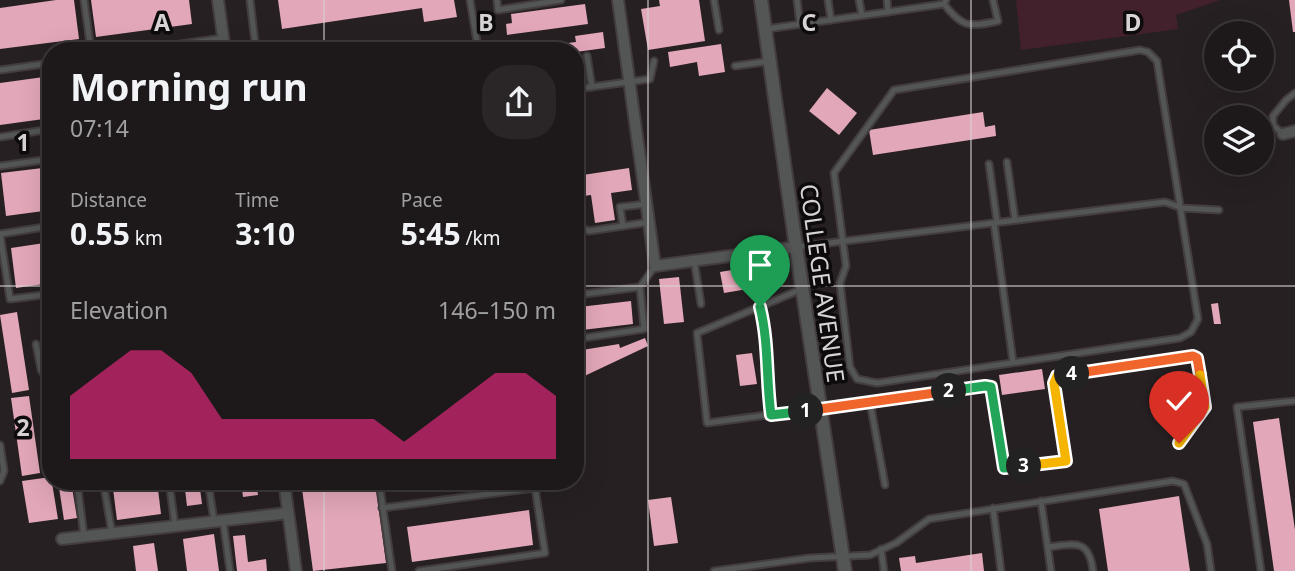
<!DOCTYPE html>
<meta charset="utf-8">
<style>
:root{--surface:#1d181a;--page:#2a2527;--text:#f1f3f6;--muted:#a0a0a2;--line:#3b3739;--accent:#db2777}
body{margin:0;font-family:"Noto Sans",sans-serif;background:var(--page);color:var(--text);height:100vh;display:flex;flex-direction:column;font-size:26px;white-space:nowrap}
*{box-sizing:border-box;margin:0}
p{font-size:23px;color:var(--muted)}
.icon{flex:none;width:38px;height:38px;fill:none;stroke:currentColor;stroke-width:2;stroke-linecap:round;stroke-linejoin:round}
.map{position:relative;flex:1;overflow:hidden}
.details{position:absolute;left:42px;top:42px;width:542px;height:448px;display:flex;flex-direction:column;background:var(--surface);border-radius:28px;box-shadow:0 7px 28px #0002,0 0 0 2px var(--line)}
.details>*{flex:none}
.buttons{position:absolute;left:1204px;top:21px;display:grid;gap:14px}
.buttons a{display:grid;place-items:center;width:70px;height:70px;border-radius:50%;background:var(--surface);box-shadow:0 7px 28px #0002,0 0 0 2px var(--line);font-size:35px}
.pin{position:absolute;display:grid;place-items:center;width:60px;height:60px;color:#fff;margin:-72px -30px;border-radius:50% 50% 50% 0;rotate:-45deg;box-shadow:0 0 7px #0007}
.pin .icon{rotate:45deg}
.km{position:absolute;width:35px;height:35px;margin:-18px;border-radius:50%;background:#222;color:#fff;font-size:19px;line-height:35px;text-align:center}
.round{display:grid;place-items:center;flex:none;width:74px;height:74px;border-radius:28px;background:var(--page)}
.head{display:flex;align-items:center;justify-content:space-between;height:119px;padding:0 28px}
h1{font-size:38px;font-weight:700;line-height:52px}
.figures{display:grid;grid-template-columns:repeat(3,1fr);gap:10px;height:119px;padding:7px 28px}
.figures div{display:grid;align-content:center}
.figures b{font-size:30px;font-weight:700}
.figures small{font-size:19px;font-weight:400}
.figures p{font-size:19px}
.chart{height:196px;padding:14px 28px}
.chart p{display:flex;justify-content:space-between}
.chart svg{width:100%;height:126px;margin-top:7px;fill:var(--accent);opacity:.7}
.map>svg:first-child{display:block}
</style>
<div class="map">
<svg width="1295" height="571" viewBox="0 0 1295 571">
<rect width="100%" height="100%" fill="#272022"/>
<path fill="#43212c" d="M1016 0H1220L1176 15 1178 29 1021 50Z"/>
<g fill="#e2a7b8">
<path d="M56 0H74L79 39 0 49V8Z"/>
<path d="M91 0H189L192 24 96 37Z"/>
<path d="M278 0H454L457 17 424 22 422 8 282 29Z"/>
<path d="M659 0H699L705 41 648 50 641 9 660 6Z"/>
<path d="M1289 0H1295V32H1293Z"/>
<path d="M585 4 588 24 507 35 506 24 512 23 511 14Z"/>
<path d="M603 32 605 48 576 52 553 51 552 45 576 42 575 36Z"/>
<path d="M528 43 529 51H505L504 46Z"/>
<path d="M721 44 725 72 699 76 697 62 670 67 668 52Z"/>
<path d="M51 76V118L0 125V83Z"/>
<path d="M827 88 857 113 839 135 809 111Z"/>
<path d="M983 112 985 127 995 125 996 136 873 155 869 130Z"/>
<path d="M51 167V210L6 216 1 173Z"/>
<path d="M629 168 632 190 611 193 615 220 595 223 591 195 576 197V176Z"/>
<path d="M51 242V283L16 288 11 248Z"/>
<path d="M769 264 772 285 724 293 720 272Z"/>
<path d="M679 277 684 322 664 324 659 279Z"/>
<path d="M631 301 633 324 582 330 579 307Z"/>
<path d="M1218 303 1221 324H1214L1211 304Z"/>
<path d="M17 312 29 390 12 393 0 315Z"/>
<path d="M645 338 648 346 576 380V351L619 344 620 348Z"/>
<path d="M752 353 757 384 740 386 736 355Z"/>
<path d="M1042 369 1045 389 1002 395 999 375Z"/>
<path d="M29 396 40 473 22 476 11 398Z"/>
<path d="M576 404H578L582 434 576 435Z"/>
<path d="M1279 418 1295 530V571H1274L1253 422Z"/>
<path d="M51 477 58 519 29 523 22 481Z"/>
<path d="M58 481H71L77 518 64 520Z"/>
<path d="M112 481H157L161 514 117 520Z"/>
<path d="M184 481H199L202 504 187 506Z"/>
<path d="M241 481H256L258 495 243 497Z"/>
<path d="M301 481H375L386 563 313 571Z"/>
<path d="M400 481H468V483L402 492Z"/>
<path d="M1179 496 1190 571H1108L1099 509Z"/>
<path d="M671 497 678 543 654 546 648 500Z"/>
<path d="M529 510 533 545 412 562 407 527Z"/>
<path d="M214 534 219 571H187L183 539Z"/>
<path d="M245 535 248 562 266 559 267 571H237L233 536Z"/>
<path d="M154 543 158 571H136L133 546Z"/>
<path d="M982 553 984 571H901L899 558 915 556 916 563Z"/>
</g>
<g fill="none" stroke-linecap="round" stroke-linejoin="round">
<defs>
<g id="service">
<path d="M84 0 91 51"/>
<path d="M250 0 256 51"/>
<path d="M497 0 498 10 561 0"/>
<path d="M714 0 719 30"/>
<path d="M797 0 800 24"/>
<path d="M828 0 831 20"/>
<path d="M859 0 862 15"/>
<path d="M887 0 888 12"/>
<path d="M944 4C963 28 969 27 998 21L993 0"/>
<path d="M766 29 944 4 946 0"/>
<path d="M542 45 543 51"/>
<path d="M1140 50 1148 52 1157 61 1198 319 1191 332 1180 338 877 383 857 379 850 367 840 283 846 266 834 173 894 90Z"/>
<path d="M132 51 223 38"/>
<path d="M456 51 478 48 470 0"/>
<path d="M587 56 592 87"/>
<path d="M735 66 770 61"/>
<path d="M0 70 51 63"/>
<path d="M576 89 650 79 654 61"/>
<path d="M1283 134 1273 125V116L1286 100 1295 93"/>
<path d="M0 137 51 129"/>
<path d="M1007 162 1015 220"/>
<path d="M989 164 997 222"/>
<path d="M0 166 51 159"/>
<path d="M994 223 1013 362"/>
<path d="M51 226 0 234 10 299 51 294"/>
<path d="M576 226 589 231 650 222"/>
<path d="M623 226 620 207 647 204"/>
<path d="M796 247 1165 202 1182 208 1219 210"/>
<path d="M694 260 701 304"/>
<path d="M802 289 697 333 707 423 985 386 991 387 1004 468 1066 461 1053 383 1057 376 1193 356 1197 358 1205 407 1179 442"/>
<path d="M576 295 640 287"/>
<path d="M760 307C769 343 766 379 771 415"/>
<path d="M576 339 644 329 640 287 655 266"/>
<path d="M36 344 41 370 51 385"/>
<path d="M870 402 885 485"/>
<path d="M0 445 4 471 0 481"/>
<path d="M77 481 84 536"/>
<path d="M103 481 112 533"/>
<path d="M169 481 175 526"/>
<path d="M208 481 214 521"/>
<path d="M379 481 392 571"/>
<path d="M1041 501 1051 571"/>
<path d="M382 508 535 488"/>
<path d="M993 508 1001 571"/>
<path d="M223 520 230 571"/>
<path d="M1048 547C1075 544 1089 538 1093 571"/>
<path d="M881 549 884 571"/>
<path d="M419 571 545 553 534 481"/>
<path d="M714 571 810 558 870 555 896 543 929 519 1173 481 1184 484 1207 544 1211 571"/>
<path d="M1261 571 1237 407 1295 401"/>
</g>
<g id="minor">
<path d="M218 0 225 51"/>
<path d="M618 0 655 266 796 247"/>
<path d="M1283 134 1295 131"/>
<path d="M284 481 296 571"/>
<path d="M62 539 288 513"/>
</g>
<path id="tertiary" d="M761 0 796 247 845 571"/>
</defs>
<use href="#service" stroke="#433d3f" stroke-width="9"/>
<use href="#minor" stroke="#433d3f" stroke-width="14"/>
<use href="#tertiary" stroke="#433d3f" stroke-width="16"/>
<use href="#service" stroke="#535654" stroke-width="5"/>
<use href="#minor" stroke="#535654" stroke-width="10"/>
<use href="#tertiary" stroke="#535654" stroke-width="12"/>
</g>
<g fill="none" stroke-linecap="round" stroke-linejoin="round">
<defs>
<path id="split-1" d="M760 307C769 343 766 379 771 415L806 411"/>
<path id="split-2" d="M806 411 949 391"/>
<path id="split-3" d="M949 391 985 386 991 387 1004 468 1024 466"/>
<path id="split-4" d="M1024 466 1066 461 1054 383 1057 376 1072 374"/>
<path id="split-5" d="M1072 374 1193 356 1197 358 1200 375"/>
<path id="split-6" d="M1179 443 1205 407 1200 375"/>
</defs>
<use href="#split-1" stroke="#fff" stroke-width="14"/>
<use href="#split-2" stroke="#fff" stroke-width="14"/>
<use href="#split-3" stroke="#fff" stroke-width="14"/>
<use href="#split-4" stroke="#fff" stroke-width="14"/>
<use href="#split-5" stroke="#fff" stroke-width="14"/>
<use href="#split-6" stroke="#fff" stroke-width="14"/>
<use href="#split-1" stroke="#22a559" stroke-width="9"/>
<use href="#split-2" stroke="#f0652b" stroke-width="9"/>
<use href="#split-3" stroke="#22a559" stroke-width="9"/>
<use href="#split-4" stroke="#f5b400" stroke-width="9"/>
<use href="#split-5" stroke="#f0652b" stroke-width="9"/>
<use href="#split-6" stroke="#f5b400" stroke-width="9"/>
</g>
<path fill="none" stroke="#d8d4d5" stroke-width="2" stroke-opacity="0.55" d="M324 0V51M648 0V571M971 0V571M0 286H51M576 286H1295M324 481V571"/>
<g text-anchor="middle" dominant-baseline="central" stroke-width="7" stroke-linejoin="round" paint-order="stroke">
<g font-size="24" fill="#d8d4d5" stroke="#0e0b0c">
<text transform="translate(823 283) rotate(82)">COLLEGE AVENUE</text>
</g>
</g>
<g font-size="23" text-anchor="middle" font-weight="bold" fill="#d8d4d5" stroke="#0e0b0c" stroke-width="7" stroke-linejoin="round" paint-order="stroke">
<text x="162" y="31">A</text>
<text x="486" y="31">B</text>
<text x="809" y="31">C</text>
<text x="1133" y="31">D</text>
<text x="23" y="151">1</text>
<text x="23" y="436">2</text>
</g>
</svg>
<div class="buttons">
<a><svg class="icon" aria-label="locate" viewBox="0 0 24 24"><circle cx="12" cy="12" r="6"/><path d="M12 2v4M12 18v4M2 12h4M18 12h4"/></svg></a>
<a><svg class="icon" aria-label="layers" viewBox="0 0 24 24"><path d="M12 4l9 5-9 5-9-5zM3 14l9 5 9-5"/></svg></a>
</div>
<div class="pin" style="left:760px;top:307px;background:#1e9e55"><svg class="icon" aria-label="arrive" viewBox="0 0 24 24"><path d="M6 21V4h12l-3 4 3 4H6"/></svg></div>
<div class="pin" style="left:1179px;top:443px;background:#d93025"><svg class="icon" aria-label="check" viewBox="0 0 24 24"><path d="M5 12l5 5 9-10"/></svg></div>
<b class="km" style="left:806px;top:411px">1</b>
<b class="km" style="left:949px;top:391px">2</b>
<b class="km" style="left:1024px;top:466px">3</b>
<b class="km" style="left:1072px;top:374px">4</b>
<section class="details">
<div class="head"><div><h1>Morning run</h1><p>07:14</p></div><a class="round"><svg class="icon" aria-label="share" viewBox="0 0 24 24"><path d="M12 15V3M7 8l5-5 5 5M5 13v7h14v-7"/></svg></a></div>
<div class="figures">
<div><p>Distance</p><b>0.55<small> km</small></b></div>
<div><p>Time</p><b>3:10</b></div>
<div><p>Pace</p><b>5:45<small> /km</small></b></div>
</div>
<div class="chart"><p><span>Elevation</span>146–150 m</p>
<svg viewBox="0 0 160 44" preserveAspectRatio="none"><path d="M0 44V22L10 14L20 6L30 6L40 14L50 30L60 30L70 30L80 30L90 30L100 30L110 38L120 30L130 22L140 14L150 14L160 22V44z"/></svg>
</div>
</section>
</div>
